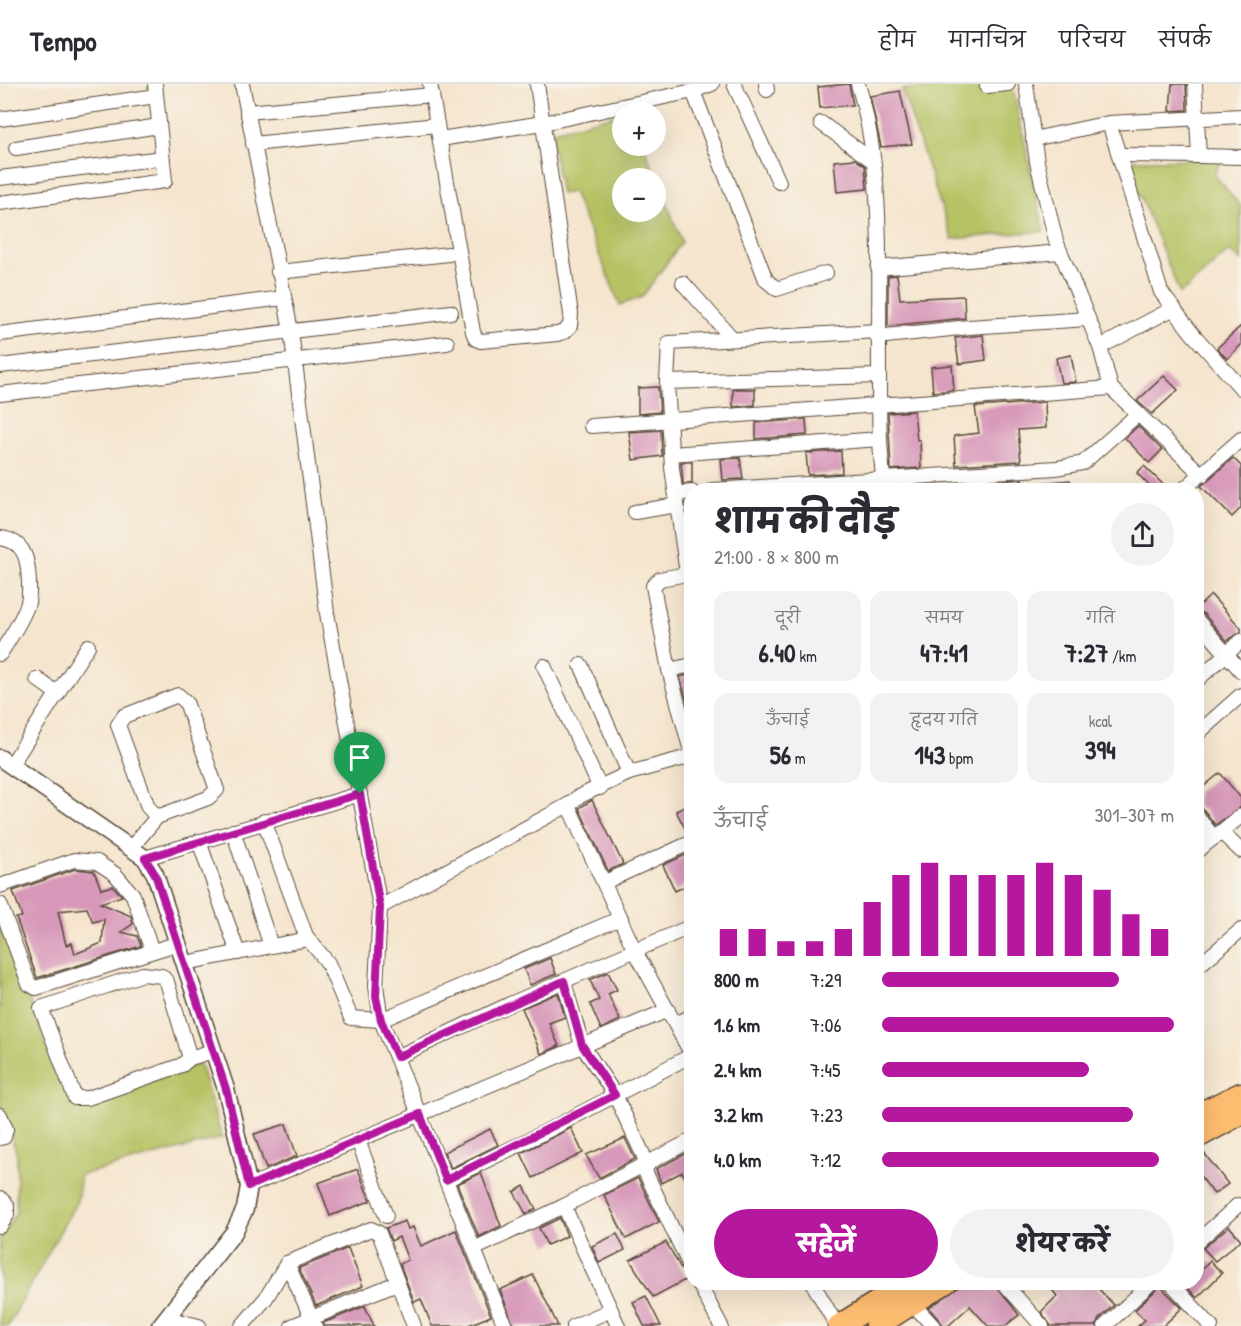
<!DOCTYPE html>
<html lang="hi">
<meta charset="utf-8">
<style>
:root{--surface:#fff;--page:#f2f2f3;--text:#2b2b33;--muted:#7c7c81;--line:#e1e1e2;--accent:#b5179e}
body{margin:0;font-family:"Patrick Hand","Playpen Sans Deva",sans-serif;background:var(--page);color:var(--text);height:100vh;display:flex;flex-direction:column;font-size:22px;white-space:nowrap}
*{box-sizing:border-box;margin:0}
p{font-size:20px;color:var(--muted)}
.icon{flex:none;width:33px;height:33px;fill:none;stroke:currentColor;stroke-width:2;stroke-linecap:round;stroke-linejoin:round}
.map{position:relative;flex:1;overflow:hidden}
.details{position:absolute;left:684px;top:399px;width:520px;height:807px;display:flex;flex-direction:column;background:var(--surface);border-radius:24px;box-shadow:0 6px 24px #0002}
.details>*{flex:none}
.buttons{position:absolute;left:612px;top:18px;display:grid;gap:12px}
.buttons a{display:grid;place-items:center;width:54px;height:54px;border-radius:50%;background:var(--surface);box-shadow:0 6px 24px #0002;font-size:30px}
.pin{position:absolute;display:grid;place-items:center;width:51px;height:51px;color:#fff;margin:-62px -26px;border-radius:50% 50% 50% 0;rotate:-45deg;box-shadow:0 0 6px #0007}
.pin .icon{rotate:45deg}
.round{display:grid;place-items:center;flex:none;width:63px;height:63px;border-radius:32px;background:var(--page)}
.headline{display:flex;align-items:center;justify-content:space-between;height:102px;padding:0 30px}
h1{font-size:33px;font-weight:800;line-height:45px}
.metrics{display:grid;grid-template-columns:repeat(3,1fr);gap:9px;height:102px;padding:6px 30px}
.metrics div{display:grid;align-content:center;border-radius:15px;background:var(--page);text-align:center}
.metrics b{font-size:26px;font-weight:800}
.metrics small{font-size:16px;font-weight:400}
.metrics p{font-size:16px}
.chart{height:168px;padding:12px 30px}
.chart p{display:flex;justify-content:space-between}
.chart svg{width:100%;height:108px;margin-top:6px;stroke:var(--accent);stroke-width:6}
.action{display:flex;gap:12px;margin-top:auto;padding:12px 30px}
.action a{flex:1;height:69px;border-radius:36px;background:var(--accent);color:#fff;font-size:24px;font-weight:800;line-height:69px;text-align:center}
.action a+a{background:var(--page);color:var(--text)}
ul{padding:0 30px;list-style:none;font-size:20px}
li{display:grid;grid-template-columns:96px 72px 1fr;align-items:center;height:45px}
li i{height:15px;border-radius:8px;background:var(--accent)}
header{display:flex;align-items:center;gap:36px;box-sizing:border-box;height:84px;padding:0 30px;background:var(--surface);border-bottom:2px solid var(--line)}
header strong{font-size:28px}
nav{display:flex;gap:33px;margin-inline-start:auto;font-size:21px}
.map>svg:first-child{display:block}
</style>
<header>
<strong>Tempo</strong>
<nav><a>होम</a><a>मानचित्र</a><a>परिचय</a><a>संपर्क</a></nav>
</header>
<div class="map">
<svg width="1241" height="1242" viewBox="0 0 1241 1242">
<rect width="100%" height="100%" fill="#f7f3e8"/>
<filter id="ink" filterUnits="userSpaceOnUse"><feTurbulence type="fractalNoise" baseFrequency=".0167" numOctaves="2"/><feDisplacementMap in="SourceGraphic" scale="12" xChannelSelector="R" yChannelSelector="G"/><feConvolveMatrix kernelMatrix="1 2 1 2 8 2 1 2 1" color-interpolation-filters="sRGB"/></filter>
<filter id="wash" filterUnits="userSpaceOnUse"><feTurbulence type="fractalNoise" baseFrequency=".008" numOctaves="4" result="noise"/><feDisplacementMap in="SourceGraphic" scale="24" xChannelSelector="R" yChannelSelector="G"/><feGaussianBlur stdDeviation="1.35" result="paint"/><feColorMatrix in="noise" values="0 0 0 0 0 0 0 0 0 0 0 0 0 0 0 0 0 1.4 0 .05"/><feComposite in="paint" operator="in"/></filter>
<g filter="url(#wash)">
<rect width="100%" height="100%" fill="#f5e5ce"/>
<g fill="#b6c264" stroke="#787641" stroke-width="1.5" fill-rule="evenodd">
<path d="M962 0H1012L1044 147 952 155 902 6Z"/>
<path d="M622 29V62H644L682 158 642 213 620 221 573 108 561 110 550 48ZM622 94H656V128H622Z"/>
<path d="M1223 75 1214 90 1241 123V177L1229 167 1180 210 1126 76Z"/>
<path d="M0 838 45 958 73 1022 200 980 222 1054 81 1091 77 1117 8 1242H0V1154L16 1129 17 1071 0 1017Z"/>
</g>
<g id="blocks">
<g fill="#d798b9" fill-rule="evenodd">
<path d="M849 0 853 21 820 24 818 3Z"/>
<path d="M1172 0H1186L1187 26 1170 27Z"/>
<path d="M900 7 912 60 881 63 870 12Z"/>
<path d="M855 75 865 82 867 105 837 108 834 77Z"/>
<path d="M897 191 900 215 964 212 965 234 888 242V192Z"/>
<path d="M1241 242V261L1227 275 1217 264Z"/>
<path d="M983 251 986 276 959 280 955 254Z"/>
<path d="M1071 271 1076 298 1061 299 1056 274Z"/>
<path d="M952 281 954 306 933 308 931 283Z"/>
<path d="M1164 292 1178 306 1152 330 1137 317Z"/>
<path d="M658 303 660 328 638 330V304Z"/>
<path d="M733 305H755V321L733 323Z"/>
<path d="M1045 318 1046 344 1018 346 1021 377 956 381 954 352 979 349 975 323Z"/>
<path d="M914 327 917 356H920L921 384 891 386 888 329Z"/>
<path d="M806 335 807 351 756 355V339Z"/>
<path d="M1138 342 1162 366 1149 379 1125 354Z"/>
<path d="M661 346 662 372 633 376 629 348Z"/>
<path d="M841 367 842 389 808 391 806 369Z"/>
<path d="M740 374 743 395 723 396 721 375Z"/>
<path d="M1233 374 1241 382V424L1232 433 1201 402Z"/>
<path d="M681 378H692V399L683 400Z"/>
<path d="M1144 382 1169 406H1153L1137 389Z"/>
<path d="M1022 395 1023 406H971V399Z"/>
<path d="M1070 396 1072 406H1041V399Z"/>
<path d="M1211 511 1241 544V548L1227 557 1204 530 1197 527V524Z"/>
<path d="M692 590V628H690L680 593Z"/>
<path d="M1220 689 1241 714V723L1215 741 1204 726 1197 723V708Z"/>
<path d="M592 716 623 780 608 787 579 724Z"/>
<path d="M692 719V749L688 750 676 727Z"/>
<path d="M692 768V799L675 807 663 781Z"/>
<path d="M75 785 94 787 101 805 113 802 122 812 100 819 131 832 133 840 121 848 137 852 141 862 37 894 16 834 22 833 13 807ZM87 824 93 838 104 835 102 859 75 870 72 859 66 861 58 827Z"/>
<path d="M550 874 556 890 530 901 524 885Z"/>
<path d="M608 888 617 906 608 910 620 936 601 945 590 920 599 916 590 896Z"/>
<path d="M558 909 565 933 549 939 559 962 541 970 522 924Z"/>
<path d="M286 1040 297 1072 266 1085 254 1050Z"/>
<path d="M571 1044 583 1069 533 1094 521 1069Z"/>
<path d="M490 1045 498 1061 451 1084 444 1068Z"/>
<path d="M625 1054 635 1075 599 1094 586 1071Z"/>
<path d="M692 1066V1106L682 1088 661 1099 656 1085Z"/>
<path d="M1204 1069 1228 1100 1214 1110 1197 1088V1074Z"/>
<path d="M358 1085 370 1117 330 1132 318 1099Z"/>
<path d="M481 1089 501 1142 479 1153 457 1100Z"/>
<path d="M638 1094 659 1138 626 1155 604 1111Z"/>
<path d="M524 1102 536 1125 526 1130 514 1108Z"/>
<path d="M560 1134 567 1152 547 1161 539 1144Z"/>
<path d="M405 1137 408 1145 413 1143 421 1162 456 1146 491 1232 466 1242H432L421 1215 414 1218 400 1180 408 1176 399 1153 391 1157 386 1144Z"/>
<path d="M1229 1142 1241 1156 1215 1177 1203 1164Z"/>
<path d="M617 1150 625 1166 599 1179 592 1162Z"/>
<path d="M666 1158 687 1195 653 1213 630 1176Z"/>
<path d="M348 1164 363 1202 316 1222 299 1184Z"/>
<path d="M1210 1177 1222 1189 1197 1214 1186 1202 1189 1198H1197V1190Z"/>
<path d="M533 1191 548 1221 558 1242H514L500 1206Z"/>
<path d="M966 1198H994L1019 1231 1005 1242H988L970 1222 948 1242H944L929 1224Z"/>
<path d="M1055 1198H1072L1078 1205 1085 1198H1092L1114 1221 1099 1235 1096 1242H1051L1041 1228 1057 1212 1050 1203Z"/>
<path d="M1160 1202 1182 1224 1163 1242H1138L1145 1236 1135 1226Z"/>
<path d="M646 1212 661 1242H644L633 1218Z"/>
<path d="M365 1222 374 1242H324L323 1239Z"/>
</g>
</g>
</g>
<g filter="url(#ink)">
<use href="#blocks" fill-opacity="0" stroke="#574638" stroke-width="1.5"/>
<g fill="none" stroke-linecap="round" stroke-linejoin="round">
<defs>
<g id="minor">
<path d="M242 0 291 247 327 529 380 823 376 902 381 936 505 1242"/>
<path d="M430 0 473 248 476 255 481 257 557 250 564 248 570 242 571 230 537 0"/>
<path d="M734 0 779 98"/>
<path d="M766 0 767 6"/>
<path d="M858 0C886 93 878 196 879 292 879 330 879 369 885 406"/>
<path d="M1026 0 1037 78 1056 157 1100 263 1111 304 1202 391"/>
<path d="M1195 0 1199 72 1241 73"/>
<path d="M987 2 1008 0"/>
<path d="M693 7 712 0"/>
<path d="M247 28 432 11"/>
<path d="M0 35 156 12"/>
<path d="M821 39 873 77"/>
<path d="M1109 39 1161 208 1191 248 1241 304"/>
<path d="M440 55 543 39 693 7 766 196 777 205 826 189"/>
<path d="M1033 55 1109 39 1241 32"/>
<path d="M253 60 437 41"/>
<path d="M16 64 159 42"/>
<path d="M1120 71 1199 72"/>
<path d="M0 94 162 74"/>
<path d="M0 119 165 97 155 0"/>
<path d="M878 184 1060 168"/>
<path d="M278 188 449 170"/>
<path d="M683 199 732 254"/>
<path d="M0 250 283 214"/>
<path d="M877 253 969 243 1088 235"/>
<path d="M1100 263 1174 224"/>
<path d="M0 282 451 228"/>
<path d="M667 298 879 292"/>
<path d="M0 310 447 259"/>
<path d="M591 342 1111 304"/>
<path d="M671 370 880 355"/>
<path d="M712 406 1057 384 1083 379 1138 330"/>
<path d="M1183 406 1241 355"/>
<path d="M676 410 692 408"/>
<path d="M635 428 677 421"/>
<path d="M0 454C26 457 28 477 29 498 29 506 30 514 27 522 21 538 9 556 0 570"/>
<path d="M687 490 660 495 653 502 669 586 692 671"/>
<path d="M692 490H687L672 384 667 298 669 259 878 247"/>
<path d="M1197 536 1241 587"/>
<path d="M581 581 629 689"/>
<path d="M544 582 600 704"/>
<path d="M669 586 692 581"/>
<path d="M37 595 58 610"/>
<path d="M1197 596 1241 557"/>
<path d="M1197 650 1241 611"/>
<path d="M692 672 629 689 578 713 568 721 634 865 692 971"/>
<path d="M11 681 88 562"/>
<path d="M1197 732 1214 754"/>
<path d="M264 737 306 852 328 879 351 934 381 936 621 834"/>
<path d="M233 747 271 862"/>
<path d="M1221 748 1241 767"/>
<path d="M199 757 238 869"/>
<path d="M131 764 157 733 148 723 118 641 124 632 178 611 186 618 217 706 208 714 157 733"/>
<path d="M1197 767 1241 732"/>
<path d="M145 774 360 710"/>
<path d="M605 798 692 758"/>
<path d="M0 802 74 776 97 778 115 790 133 811 152 867"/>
<path d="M0 820 29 900 36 904 179 859"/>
<path d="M380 823 568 721"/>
<path d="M185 879 308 855"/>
<path d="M1197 883 1241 846"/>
<path d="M564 898 582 961 615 1011 648 1081"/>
<path d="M676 940 692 932"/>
<path d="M397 973 510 920 692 842"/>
<path d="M190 974 182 981 88 1014H75L41 924 143 890 162 892 167 898 190 974 213 967"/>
<path d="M0 1031 6 1045 4 1053 0 1054"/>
<path d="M358 1056 386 1132"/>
<path d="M643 1083 692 1186"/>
<path d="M446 1096 541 1050 692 971"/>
<path d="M249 1102 668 926"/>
<path d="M0 1114 7 1121V1131L0 1142"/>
<path d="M564 1122 692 1056"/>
<path d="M1197 1158 1238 1121"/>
<path d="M474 1165 564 1122 618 1242"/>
<path d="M287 1179 315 1242"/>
<path d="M698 1198 721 1242"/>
<path d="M812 1198 837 1242"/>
<path d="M1003 1198 1042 1242"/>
<path d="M1170 1198 1211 1242"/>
<path d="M912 1219 933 1242"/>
<path d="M166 1234 199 1242"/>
<path d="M242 1242 266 1214 287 1179 371 1145 379 1149 414 1242"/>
<path d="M292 1242 397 1199"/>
<path d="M574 1242 611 1226"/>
<path d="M1105 1242 1152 1198"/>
</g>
<path id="tertiary" d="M0 674 145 774 155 790 226 1005 249 1102 245 1125 234 1148 160 1242"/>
<g id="primary">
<path d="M1197 1031 1241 1010"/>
<path d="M1197 1053 1241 1029"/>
<path d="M839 1242 910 1198"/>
<path d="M876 1242 946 1198"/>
</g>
</defs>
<use href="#minor" stroke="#574638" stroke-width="16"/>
<use href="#tertiary" stroke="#574638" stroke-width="19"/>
<use href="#primary" stroke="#574638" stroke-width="25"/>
<use href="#minor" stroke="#fff" stroke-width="14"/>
<use href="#tertiary" stroke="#fff" stroke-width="16"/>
<use href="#primary" stroke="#fdbc6f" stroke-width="22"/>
</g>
</g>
<g fill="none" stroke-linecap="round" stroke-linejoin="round" filter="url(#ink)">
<defs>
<path id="route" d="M360 710 380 823 376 913 381 936 397 973 564 897 582 961 615 1011 446 1096 420 1030 249 1102 226 1005 155 790 145 774Z"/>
</defs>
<use href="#route" stroke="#fff" stroke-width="12"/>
<use href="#route" stroke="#b5179e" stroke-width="8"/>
</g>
</svg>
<div class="buttons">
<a>+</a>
<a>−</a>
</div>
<div class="pin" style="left:360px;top:710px;background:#1e9e55"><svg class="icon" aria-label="arrive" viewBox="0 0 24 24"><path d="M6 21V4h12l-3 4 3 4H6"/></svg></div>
<section class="details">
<div class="headline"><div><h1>शाम की दौड़</h1><p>21:00 · 8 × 800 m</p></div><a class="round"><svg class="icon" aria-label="share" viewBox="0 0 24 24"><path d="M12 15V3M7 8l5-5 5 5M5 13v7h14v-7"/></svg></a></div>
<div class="metrics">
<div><p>दूरी</p><b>6.40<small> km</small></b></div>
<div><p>समय</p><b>47:41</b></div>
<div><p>गति</p><b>7:27<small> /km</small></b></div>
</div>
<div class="metrics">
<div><p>ऊँचाई</p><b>56<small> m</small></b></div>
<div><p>हृदय गति</p><b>143<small> bpm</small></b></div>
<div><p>kcal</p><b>394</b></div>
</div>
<div class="chart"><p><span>ऊँचाई</span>301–307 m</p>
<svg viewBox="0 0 160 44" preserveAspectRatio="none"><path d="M5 44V33M15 44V33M25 44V38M35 44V38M45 44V33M55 44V22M65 44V11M75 44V6M85 44V11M95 44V11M105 44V11M115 44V6M125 44V11M135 44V17M145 44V27M155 44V33"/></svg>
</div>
<ul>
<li><b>800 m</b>7:29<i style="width:81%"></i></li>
<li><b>1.6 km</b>7:06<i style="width:100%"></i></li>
<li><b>2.4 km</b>7:45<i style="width:71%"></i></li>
<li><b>3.2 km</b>7:23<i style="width:86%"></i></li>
<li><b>4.0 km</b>7:12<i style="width:95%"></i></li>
</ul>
<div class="action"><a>सहेजें</a><a>शेयर करें</a></div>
</section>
</div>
